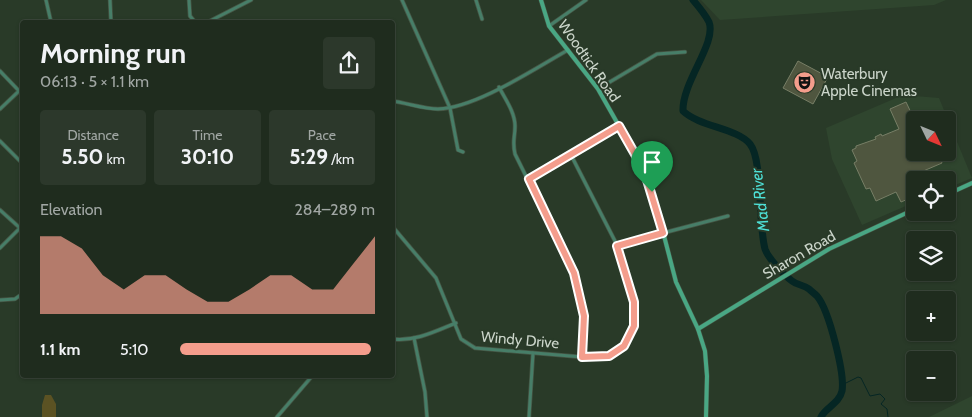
<!DOCTYPE html>
<meta charset="utf-8">
<style>
:root{--surface:#1f2c1e;--page:#2c382b;--text:#f1f3f6;--muted:#a1a7a4;--line:#3c483c;--accent:#f49d8c}
body{margin:0;font-family:Cabin,sans-serif;background:var(--page);color:var(--text);height:100vh;display:flex;flex-direction:column;font-size:19px;white-space:nowrap}
*{box-sizing:border-box;margin:0}
p{font-size:16px;color:var(--muted)}
.icon{flex:none;width:28px;height:28px;fill:none;stroke:currentColor;stroke-width:2;stroke-linecap:round;stroke-linejoin:round}
.map{position:relative;flex:1;overflow:hidden}
.sheet{position:absolute;left:20px;top:20px;width:375px;height:358px;display:flex;flex-direction:column;background:var(--surface);border-radius:5px;box-shadow:0 1px 4px #0004,0 0 0 1px var(--line)}
.sheet>*{flex:none}
.needle{width:32px;rotate:133deg}
.fabs{position:absolute;left:906px;top:111px;display:grid;gap:10px}
.fabs a{display:grid;place-items:center;width:50px;height:50px;border-radius:5px;background:var(--surface);box-shadow:0 1px 4px #0004,0 0 0 1px var(--line);font-size:25px}
.pin{position:absolute;display:grid;place-items:center;width:42px;height:42px;color:#fff;margin:-51px -21px;border-radius:50% 50% 50% 0;rotate:-45deg;box-shadow:0 0 5px #0007}
.pin .icon{rotate:45deg}
.round{display:grid;place-items:center;flex:none;width:52px;height:52px;border-radius:5px;background:var(--page)}
.headline{display:flex;align-items:center;justify-content:space-between;height:85px;padding:0 20px}
h1{font-size:28px;font-weight:800;line-height:38px}
.metrics{display:grid;grid-template-columns:repeat(3,1fr);gap:8px;height:85px;padding:5px 20px}
.metrics div{display:grid;align-content:center;border-radius:5px;background:var(--page);text-align:center}
.metrics b{font-size:21px;font-weight:800}
.metrics small{font-size:14px;font-weight:400}
.metrics p{font-size:14px}
.chart{height:140px;padding:10px 20px}
.chart p{display:flex;justify-content:space-between}
.chart svg{width:100%;height:90px;margin-top:5px;fill:var(--accent);opacity:.7}
ul{padding:0 20px;list-style:none;font-size:16px}
li{display:grid;grid-template-columns:80px 60px 1fr;align-items:center;height:38px}
li i{height:12px;border-radius:6px;background:var(--accent)}
.map>svg:first-child{display:block}
</style>
<div class="map">
<svg width="972" height="417" viewBox="0 0 972 417">
<rect width="100%" height="100%" fill="#293a28"/>
<g fill="#2f452e" fill-rule="evenodd">
<path d="M701 0H946L934 5 720 20Z"/>
<path d="M903 95 939 98 972 178 948 188V180H915V202L862 225 832 159 826 128ZM915 120H948V152H915Z"/>
<path d="M972 396V417H929Z"/>
</g>
<path fill="#5b5223" d="M45 395H51L56 404V417H42V405Z"/>
<g fill="none" stroke-linecap="round" stroke-linejoin="round">
<path stroke="#052624" stroke-width="1" d="M842 385 858 377 861 378 870 396 880 394 885 399 881 404 887 409 888 417"/>
<path stroke="#052624" stroke-width="7" d="M693 0C699 7 705 14 709 22 717 43 682 82 683 111 700 127 737 128 750 144 763 160 758 224 765 249 768 258 784 275 792 281 797 285 804 285 809 289 811 291 815 294 817 296 829 310 845 374 842 391 839 404 826 407 821 417"/>
</g>
<g fill="#4f563f" stroke="#777e66">
<path d="M798 61 828 77 813 104 783 88Z"/>
<path d="M906 102 915 121V152H938L942 163 921 172 920 175 923 180H915V196L901 202 896 192 876 201 870 188 866 189 854 163 857 161 852 150 856 148V146L876 139 875 137 881 134 882 136 899 129 890 109Z"/>
</g>
<g fill="none" stroke-linecap="round" stroke-linejoin="round">
<defs>
<g id="street">
<path d="M46 0 51 22"/>
<path d="M110 0 111 22"/>
<path d="M189 0 190 16 195 22"/>
<path d="M402 0 450 108 458 150 463 152"/>
<path d="M476 0 482 19"/>
<path d="M208 22 251 0"/>
<path d="M549 26 586 0"/>
<path d="M0 71 22 94"/>
<path d="M499 87C505 99 515 112 515 126 515 138 512 141 515 154L574 273 584 316 582 357"/>
<path d="M598 89 657 54 685 52"/>
<path d="M392 101C407 103 424 109 438 109 476 108 534 69 568 50"/>
<path d="M0 109 19 91"/>
<path d="M0 141 22 163"/>
<path d="M529 179 619 127"/>
<path d="M0 210 20 228"/>
<path d="M392 226 436 278 461 339 475 348 582 357 609 356 624 346 634 326V302L617 245 571 155"/>
<path d="M617 245 728 216"/>
<path d="M0 248 22 226"/>
<path d="M0 300 15 299 22 294"/>
<path d="M414 338 425 392 427 417"/>
<path d="M392 339C415 342 436 331 456 323"/>
<path d="M277 417 313 375"/>
<path d="M529 417 533 353"/>
</g>
<g id="secondary">
<path d="M541 0 549 26 598 89 644 170 655 201 676 282 698 329 705 351 707 376 706 417"/>
<path d="M948 194 972 183"/>
<path d="M698 329 829 249 915 209"/>
</g>
</defs>
<use href="#street" stroke="#465645" stroke-width="4.5"/>
<use href="#secondary" stroke="#465645" stroke-width="5"/>
<use href="#street" stroke="#477e68" stroke-width="3"/>
<use href="#secondary" stroke="#49a784" stroke-width="4"/>
</g>
<g fill="none" stroke-linecap="round" stroke-linejoin="round">
<defs>
<path id="route" d="M619 126 644 170 663 233 617 246 634 302V326L624 346 609 356 582 357 584 316 574 273 529 179Z"/>
</defs>
<use href="#route" stroke="#fff" stroke-width="10"/>
<use href="#route" stroke="#f49d8c" stroke-width="6"/>
</g>
<defs>
<symbol id="theatre-disc" viewBox="-11 -11 22 22"><circle r="9.5" fill="#f49d8c" stroke="#293a28"/><path d="M-5-5.5Q0-4 5-5.5V0Q5 5 0 6Q-5 5-5 0ZM-3.3-2.5H-1v1.5H-3.3ZM1-2.5H3.3v1.5H1ZM-2.8 1Q0 5.5 2.8 1Z" fill="#111"/></symbol>
</defs>
<g fill-rule="evenodd">
<use href="#theatre-disc" x="792" y="70" width="25" height="25"/>
</g>
<g text-anchor="middle" dominant-baseline="central" stroke-width="4" stroke-linejoin="round" paint-order="stroke">
<g font-size="15" fill="#cbd5ca" stroke="#293a28">
<text transform="translate(589 61) rotate(55)">Woodtick Road</text>
<text transform="translate(799 255) rotate(-30)">Sharon Road</text>
<text transform="translate(520 340) rotate(5)">Windy Drive</text>
</g>
<g font-size="15" fill="#cbd5ca" stroke="#293a28" text-anchor="start">
<text x="821" y="74">Waterbury<tspan x="821" dy="17">Apple Cinemas</tspan></text>
</g>
<g font-size="16" font-style="italic" fill="#4ee1d7" stroke="#293a28">
<text transform="translate(760 200) rotate(-97)">Mad River</text>
</g>
</g>
</svg>
<div class="fabs">
<a><svg class="needle" viewBox="-14 -14 28 28"><path d="M0-13l5 13h-10z" fill="#e53935"/><path d="M0 13l5-13h-10z" fill="#a1a7a4"/></svg></a>
<a><svg class="icon" aria-label="locate" viewBox="0 0 24 24"><circle cx="12" cy="12" r="6"/><path d="M12 2v4M12 18v4M2 12h4M18 12h4"/></svg></a>
<a><svg class="icon" aria-label="layers" viewBox="0 0 24 24"><path d="M12 4l9 5-9 5-9-5zM3 14l9 5 9-5"/></svg></a>
<a>+</a>
<a>−</a>
</div>
<div class="pin" style="left:652px;top:192px;background:#1e9e55"><svg class="icon" aria-label="arrive" viewBox="0 0 24 24"><path d="M6 21V4h12l-3 4 3 4H6"/></svg></div>
<section class="sheet">
<div class="headline"><div><h1>Morning run</h1><p>06:13 · 5 × 1.1 km</p></div><a class="round"><svg class="icon" aria-label="share" viewBox="0 0 24 24"><path d="M12 15V3M7 8l5-5 5 5M5 13v7h14v-7"/></svg></a></div>
<div class="metrics">
<div><p>Distance</p><b>5.50<small> km</small></b></div>
<div><p>Time</p><b>30:10</b></div>
<div><p>Pace</p><b>5:29<small> /km</small></b></div>
</div>
<div class="chart"><p><span>Elevation</span>284–289 m</p>
<svg viewBox="0 0 160 44" preserveAspectRatio="none"><path d="M0 44V6L10 6L20 12L30 25L40 32L50 25L60 25L70 32L80 38L90 38L100 32L110 25L120 25L130 32L140 32L150 19L160 6V44z"/></svg>
</div>
<ul>
<li><b>1.1 km</b>5:10<i style="width:98%"></i></li>
</ul>
</section>
</div>
